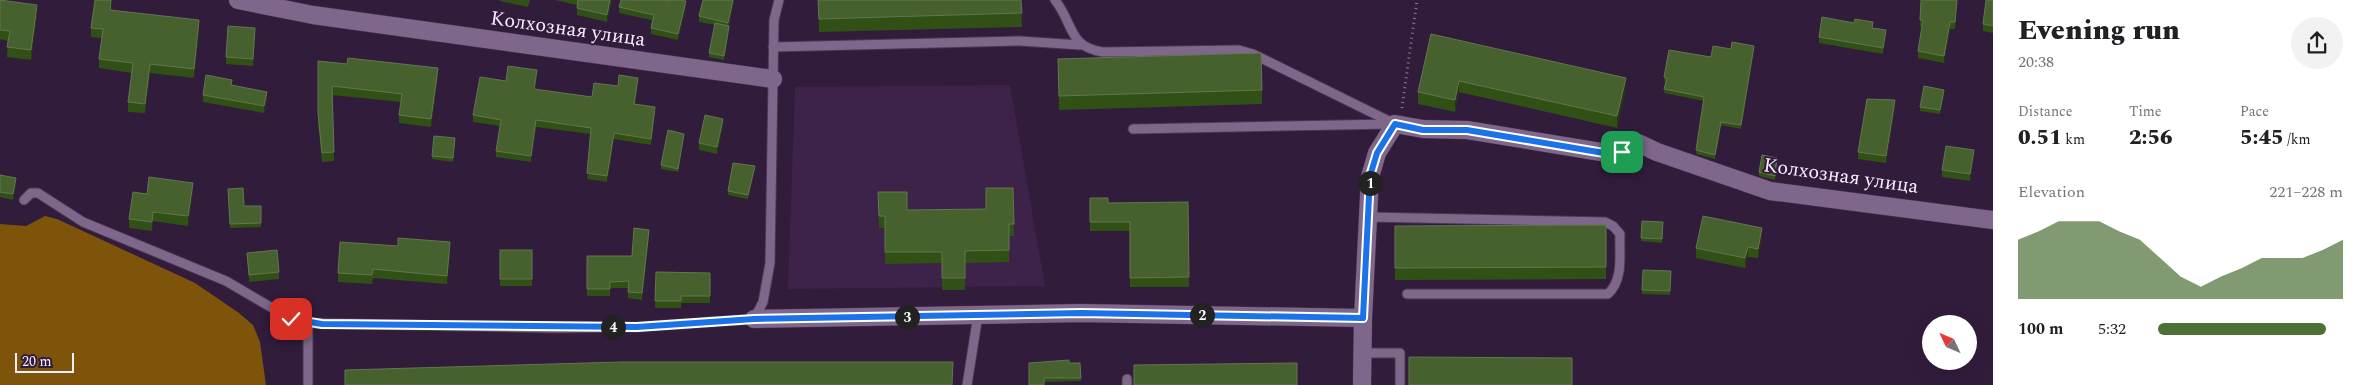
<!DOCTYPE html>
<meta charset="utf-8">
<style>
:root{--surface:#fff;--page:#f2f2f2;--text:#202124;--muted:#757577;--accent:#4d7037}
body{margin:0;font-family:Spectral,serif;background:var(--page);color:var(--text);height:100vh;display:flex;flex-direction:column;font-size:19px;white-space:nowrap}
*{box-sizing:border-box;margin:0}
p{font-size:16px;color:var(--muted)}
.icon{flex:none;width:28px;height:28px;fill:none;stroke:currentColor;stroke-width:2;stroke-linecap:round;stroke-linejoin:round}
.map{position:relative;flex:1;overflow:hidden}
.drawer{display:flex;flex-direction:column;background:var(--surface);width:375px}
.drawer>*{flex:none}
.needle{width:32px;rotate:314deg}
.tools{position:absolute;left:1922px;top:315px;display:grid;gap:10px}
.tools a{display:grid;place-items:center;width:55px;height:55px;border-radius:50%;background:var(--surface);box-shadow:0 5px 20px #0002;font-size:25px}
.scale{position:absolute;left:15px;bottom:12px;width:59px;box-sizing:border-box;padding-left:5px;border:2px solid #f8ecfd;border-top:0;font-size:14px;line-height:18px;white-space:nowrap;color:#f8ecfd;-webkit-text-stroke:4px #321c3c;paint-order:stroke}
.pin{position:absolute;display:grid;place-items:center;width:42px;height:42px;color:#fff;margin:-21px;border-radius:10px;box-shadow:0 2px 8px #0006}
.km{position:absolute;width:25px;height:25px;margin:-12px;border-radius:50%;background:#222;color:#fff;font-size:14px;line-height:25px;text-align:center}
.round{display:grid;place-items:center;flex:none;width:52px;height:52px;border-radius:26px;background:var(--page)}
.head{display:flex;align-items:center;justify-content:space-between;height:85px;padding:0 25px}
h1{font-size:28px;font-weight:800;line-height:38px}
.figures{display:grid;grid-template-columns:repeat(3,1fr);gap:8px;height:85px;padding:5px 25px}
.figures div{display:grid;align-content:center}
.figures b{font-size:21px;font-weight:800}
.figures small{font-size:14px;font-weight:400}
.figures p{font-size:14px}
.chart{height:140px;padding:10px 25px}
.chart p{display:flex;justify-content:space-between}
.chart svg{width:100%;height:90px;margin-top:5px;fill:var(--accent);opacity:.7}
ul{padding:0 25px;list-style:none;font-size:16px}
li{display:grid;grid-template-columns:80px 60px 1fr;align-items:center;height:38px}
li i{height:12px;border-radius:6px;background:var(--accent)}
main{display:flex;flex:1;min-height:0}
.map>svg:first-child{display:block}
</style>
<main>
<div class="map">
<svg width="1993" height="385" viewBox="0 0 1993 385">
<rect width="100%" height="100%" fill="#321c3c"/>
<path fill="#3d2349" d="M1010 85 1045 286 788 289 795 87Z"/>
<path fill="#7d540a" d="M45 216 57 219 195 283 239 313 253 325 260 342 266 385H0V224L26 226Z"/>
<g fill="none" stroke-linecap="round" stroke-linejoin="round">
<defs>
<g id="service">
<path d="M1055 0C1074 24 1068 47 1103 52L1239 50 1253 54 1395 124"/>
<path d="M773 47 1020 41 1080 45"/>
<path d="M1133 129 1392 124"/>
<path d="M24 200 31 193H38L83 222 226 281 291 319 308 323 554 328 637 327 754 319 763 302 770 263 774 20 779 0"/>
<path d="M1368 217 1605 222 1613 226 1620 234C1619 255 1624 279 1608 294H1407"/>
<path d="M1362 353H1400V385"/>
<path d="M1127 379V385"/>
<path d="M308 385V323"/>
<path d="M967 385 978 315"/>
</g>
<g id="minor">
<path d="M238 0 313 15 773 79"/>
<path d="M754 319 1081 313 1363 318"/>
<path d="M1362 385 1363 318 1370 177 1377 153 1395 124 1423 129 1467 130 1613 154 1631 148 1638 143 1657 152 1770 191 1993 220"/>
</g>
</defs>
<use href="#service" stroke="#4a3852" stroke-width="11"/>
<use href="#minor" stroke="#4a3852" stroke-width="19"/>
<path stroke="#8b7a93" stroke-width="3" stroke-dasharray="1 4" stroke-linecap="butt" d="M1402 108 1417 0"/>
<use href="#service" stroke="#7f678b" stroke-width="9"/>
<use href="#minor" stroke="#7f678b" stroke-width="18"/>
</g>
<g fill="#315015">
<path d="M0 0 37 14 31 60 7 57 8 41 0 39Z"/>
<path d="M500 0H530L528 7 500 1Z"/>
<path d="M555 0H612L607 22 577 15V5Z"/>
<path d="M734 0 729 26V30L724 60 709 57V53L715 25 699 22V16Z"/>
<path d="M818 0H1021L1022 27 819 32Z"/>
<path d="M1957 0 1955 29H1950L1944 63 1918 58V51L1922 27H1920V20Z"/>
<path d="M1993 0V33L1983 31V24Z"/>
<path d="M619 7H686L678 40 651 34V28L652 20 619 13Z"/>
<path d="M111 10 199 29 194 78 150 73 145 113 128 112V102L132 73 99 68V59L102 38 91 37V28Z"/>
<path d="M1873 28 1886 36 1883 54 1819 43V37Z"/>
<path d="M1431 34 1626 89 1617 128 1459 92 1455 112 1418 104V92Z"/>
<path d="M255 35 253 66 226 64V57Z"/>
<path d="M1731 49H1754L1741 129 1721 125 1715 159 1696 154 1704 101 1664 93 1666 81H1664V77Z"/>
<path d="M1058 59 1262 90V104L1059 110Z"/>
<path d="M318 61 438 76 431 127 399 123V115L401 102 332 95 334 161 322 162 318 121Z"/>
<path d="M537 77 535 89 592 97 618 86 638 85 635 104 655 113 651 145 614 139 607 182 587 179 591 134 536 127 531 162 496 157V151L500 126 473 122V115L506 81Z"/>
<path d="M232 85 267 99 264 113 203 102V95Z"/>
<path d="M1944 94 1940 114 1920 111V107Z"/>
<path d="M1895 107 1886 163 1858 159V152Z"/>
<path d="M723 126 717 154 699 150V143Z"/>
<path d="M684 137 678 172 661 169V165Z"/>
<path d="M455 142 453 162 432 159V156Z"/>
<path d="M1974 157 1970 181 1942 177V170Z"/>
<path d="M1777 162 1775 180 1759 176V172Z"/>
<path d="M755 169 748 199 728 195V191Z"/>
<path d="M0 175 16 183 13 200 0 197Z"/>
<path d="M1013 188 1014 236H1009V262L965 263V290H942V263L885 264V228H879L878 192 907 210 986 209Z"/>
<path d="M228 189 244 206H261V227L230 228Z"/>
<path d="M193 192 188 226 153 221 152 231 129 228V219L147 194Z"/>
<path d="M1090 198 1108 203 1188 202 1189 287H1130V231H1090Z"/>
<path d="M1642 221 1663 222 1662 243 1641 241Z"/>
<path d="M1606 225V279L1395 280V226Z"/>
<path d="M649 236 642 300 628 298V288H610V296H587V256H632Z"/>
<path d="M1762 238 1758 258 1748 257 1745 268 1696 258V248Z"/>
<rect x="500" y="250" width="32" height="36"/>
<path d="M450 251 447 284 373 278 372 284 338 282V273Z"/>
<path d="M247 253 279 272V279L249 282Z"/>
<path d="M1643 270 1671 275 1670 295 1642 294Z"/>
<path d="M656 272 710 273V303H681V308H655Z"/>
<path d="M1069 363H1080L1081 381 1044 382 1029 385Z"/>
</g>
<g fill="#28341a">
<path d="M111 0H112L110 19V10Z"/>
<path d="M610 0H612L607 22V15Z"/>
<path d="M733 0H734L728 28V23Z"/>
<path d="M686 1V7L678 40V34Z"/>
<path d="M37 5V14L31 60V50Z"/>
<path d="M199 20V29L194 78V69Z"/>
<path d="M1950 22V29L1944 63V56Z"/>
<path d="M729 26V30L724 60V56Z"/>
<path d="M1886 30V36L1883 54V48Z"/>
<path d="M1754 46V49L1741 129V125Z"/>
<path d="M150 64V73L145 113V104Z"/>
<path d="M438 68V76L431 127V119Z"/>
<path d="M537 70V77L534 95V89Z"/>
<path d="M638 78V85L634 110V104Z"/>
<path d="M1626 78V89L1617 128V116Z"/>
<path d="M1459 81V92L1455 112V100Z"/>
<path d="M267 92V99L264 113V106Z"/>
<path d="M1895 100V107L1886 163V156Z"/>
<path d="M655 107V113L651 145V139Z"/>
<path d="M723 119V126L717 154V147Z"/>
<path d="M536 120V127L531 162V156Z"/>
<path d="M1721 122V125L1715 159V155Z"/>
<path d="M614 133V139L607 182V176Z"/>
<path d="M684 134V137L678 172V169Z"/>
<path d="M1974 150V157L1970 181V174Z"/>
<path d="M755 166V169L748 199V195Z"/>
<path d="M16 178V183L13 200V194Z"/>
<path d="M193 183V192L188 226V216Z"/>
<path d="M153 212V221L152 231V222Z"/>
<path d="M1762 228V238L1758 258V249Z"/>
<path d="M649 230V236L642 300V293Z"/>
<path d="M450 242V251L447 284V276Z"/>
<path d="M1748 247V257L1745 268V258Z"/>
</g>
<g fill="#46612e" stroke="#62764f">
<path d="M0 0 37 5 31 50 7 47 10 31 0 30Z"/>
<path d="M95 0H111L110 10 199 20 194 69 150 64 145 104 128 102 133 63 99 59 103 29 91 28Z"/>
<path d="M578 0H610L607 15 577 8Z"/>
<path d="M621 0H665L669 1V0H680L686 1 678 34 651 28 654 15 619 7Z"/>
<path d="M703 0H733L728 23 699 16Z"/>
<path d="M818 0H1021L1022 13 819 19Z"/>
<path d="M1921 0H1957L1955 22H1950L1944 56 1918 51 1923 20H1920Z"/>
<path d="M1986 0H1993V26L1983 24Z"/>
<path d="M1822 17 1854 23 1855 19 1873 22 1872 28 1886 30 1883 48 1819 37Z"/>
<path d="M715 23 729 26 724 56 709 53Z"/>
<path d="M228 26 255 28 253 59 226 57Z"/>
<path d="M1431 34 1626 78 1617 116 1459 81 1455 100 1418 92Z"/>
<path d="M1732 42 1754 46 1741 125 1721 122 1715 155 1696 150 1704 97 1664 89 1667 78 1664 77 1669 50 1711 57 1713 46 1731 49Z"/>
<path d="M1261 53 1262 90 1059 96 1058 59Z"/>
<path d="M348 58 438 68 431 119 399 115 402 94 332 86 334 152 322 153 318 113V61L347 64Z"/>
<path d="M508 66 537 70 534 89 592 97 594 83 618 86 619 75 638 78 634 104 655 107 651 139 614 133 607 176 587 173 591 128 536 120 531 156 496 151 501 120 473 115 480 77 506 81Z"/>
<path d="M206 75 232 80 231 85 267 92 264 106 203 95Z"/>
<path d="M1924 86 1944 90 1940 110 1920 107Z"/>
<path d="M1867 99 1895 100 1886 156 1858 152Z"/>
<path d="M705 115 723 119 717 147 699 143Z"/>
<path d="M668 130 684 134 678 169 661 165Z"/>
<path d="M434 136 455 138 453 158 432 156Z"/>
<path d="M1946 146 1974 150 1970 174 1942 170Z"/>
<path d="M1762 155 1777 158 1775 176 1759 172Z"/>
<path d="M733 163 755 166 748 195 728 191Z"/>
<path d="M0 175 16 178 13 194 0 192Z"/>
<path d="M149 177 193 183 188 216 153 212 152 222 129 219 133 192 147 194Z"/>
<path d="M243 188 244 206H261V223L230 224 228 189Z"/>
<path d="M986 188H1013L1014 224H1009V250L965 251V278H942V252H885V216H879L878 192H907V210L986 209Z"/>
<path d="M1090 198H1108V203L1188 202 1189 277 1130 278V222H1090Z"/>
<path d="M1703 216 1762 228 1758 249 1748 247 1745 258 1696 248Z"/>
<path d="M1642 221 1663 222 1662 239 1641 238Z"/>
<path d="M1606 225V267L1395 268V226Z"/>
<path d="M634 228 649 230 642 293 628 292 629 281 610 282V289H587V256H632Z"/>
<path d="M398 238 450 242 447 276 373 269 372 275 338 273 340 242 398 246Z"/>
<path d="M277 250 279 272 249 275 247 253Z"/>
<rect x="500" y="250" width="32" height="29"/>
<path d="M1643 270 1671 271 1670 291 1642 290Z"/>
<path d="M656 272 710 273V296H681V301H655Z"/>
<path d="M1409 357 1572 358V385H1409Z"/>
<path d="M1069 360V363H1080L1081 378H1044V385H1029V363Z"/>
<path d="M621 362H953L952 385H345V370Z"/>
<path d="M1297 363V385H1134V365Z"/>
</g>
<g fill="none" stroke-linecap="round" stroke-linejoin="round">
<defs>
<path id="route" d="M291 319 322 324 637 327 754 319 1081 313 1363 318 1370 176 1377 153 1395 124 1423 130H1467L1604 153 1622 152"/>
</defs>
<use href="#route" stroke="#fff" stroke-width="10"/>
<use href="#route" stroke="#1a73e8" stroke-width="6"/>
</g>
<g text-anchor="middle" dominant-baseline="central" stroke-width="4" stroke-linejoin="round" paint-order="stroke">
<g font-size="20" fill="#f8ecfd" stroke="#321c3c">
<text transform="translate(568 29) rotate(8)">Колхозная улица</text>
<text transform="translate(1841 176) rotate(8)">Колхозная улица</text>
</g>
</g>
</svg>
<div class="tools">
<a><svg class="needle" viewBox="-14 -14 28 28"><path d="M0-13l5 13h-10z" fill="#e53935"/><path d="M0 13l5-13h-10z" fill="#757577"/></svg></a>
</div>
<div class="scale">20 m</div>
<div class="pin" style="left:1622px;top:152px;background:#1e9e55"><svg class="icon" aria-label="arrive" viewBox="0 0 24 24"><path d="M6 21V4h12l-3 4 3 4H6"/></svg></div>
<div class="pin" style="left:291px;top:319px;background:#d93025"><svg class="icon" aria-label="check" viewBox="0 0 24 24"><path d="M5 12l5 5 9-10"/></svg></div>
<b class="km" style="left:1370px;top:183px">1</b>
<b class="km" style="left:1202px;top:315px">2</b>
<b class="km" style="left:907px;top:317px">3</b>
<b class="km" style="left:613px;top:327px">4</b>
</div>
<section class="drawer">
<div class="head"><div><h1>Evening run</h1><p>20:38</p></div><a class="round"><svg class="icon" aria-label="share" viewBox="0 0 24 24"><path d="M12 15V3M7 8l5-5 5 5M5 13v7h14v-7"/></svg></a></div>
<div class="figures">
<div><p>Distance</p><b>0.51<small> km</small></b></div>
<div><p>Time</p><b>2:56</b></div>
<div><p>Pace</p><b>5:45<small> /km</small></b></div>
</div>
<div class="chart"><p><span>Elevation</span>221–228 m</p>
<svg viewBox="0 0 160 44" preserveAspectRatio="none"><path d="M0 44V15L10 11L20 6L30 6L40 6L50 11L60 15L70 24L80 33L90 38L100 33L110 29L120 24L130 24L140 24L150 20L160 15V44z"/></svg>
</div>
<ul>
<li><b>100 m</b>5:32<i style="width:91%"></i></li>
</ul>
</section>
</main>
